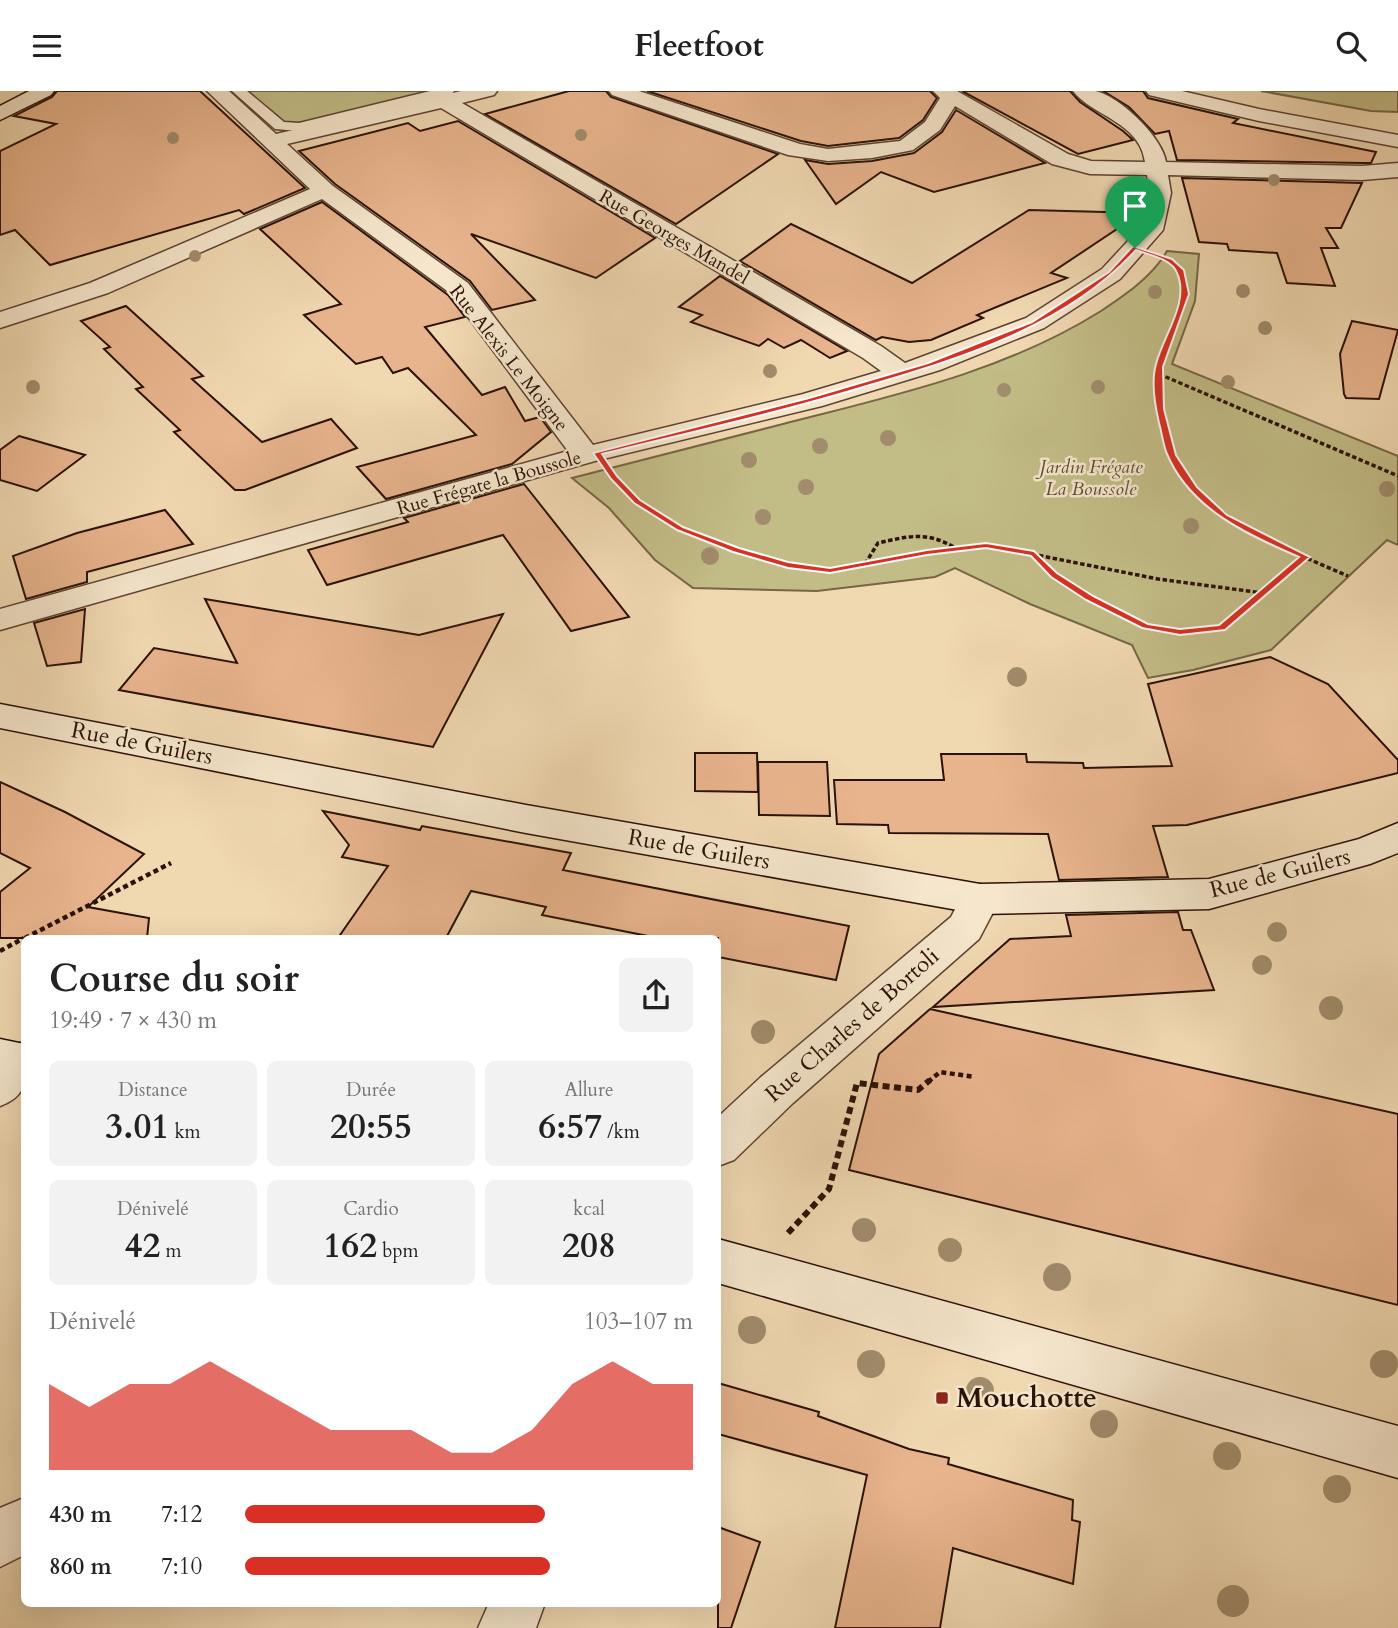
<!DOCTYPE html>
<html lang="fr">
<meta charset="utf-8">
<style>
:root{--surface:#fff;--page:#f2f2f2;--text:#222;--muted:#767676;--accent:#d93025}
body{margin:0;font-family:Cardo,serif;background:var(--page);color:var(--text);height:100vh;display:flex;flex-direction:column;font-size:26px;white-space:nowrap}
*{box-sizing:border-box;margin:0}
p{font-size:23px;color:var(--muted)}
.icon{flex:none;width:38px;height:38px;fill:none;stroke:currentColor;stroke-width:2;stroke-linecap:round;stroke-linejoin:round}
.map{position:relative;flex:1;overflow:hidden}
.drawer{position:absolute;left:21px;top:844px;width:700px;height:672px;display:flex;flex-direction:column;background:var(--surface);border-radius:10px;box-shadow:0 7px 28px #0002}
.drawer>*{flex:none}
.pin{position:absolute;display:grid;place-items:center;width:60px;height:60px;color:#fff;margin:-72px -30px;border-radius:50% 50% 50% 0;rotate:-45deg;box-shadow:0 0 7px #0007}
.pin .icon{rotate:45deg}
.round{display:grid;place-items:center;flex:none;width:74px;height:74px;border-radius:10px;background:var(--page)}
.headline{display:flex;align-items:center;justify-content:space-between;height:119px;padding:0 28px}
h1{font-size:38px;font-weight:700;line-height:52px}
.stats{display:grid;grid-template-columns:repeat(3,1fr);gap:10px;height:119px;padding:7px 28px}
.stats div{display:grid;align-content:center;border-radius:10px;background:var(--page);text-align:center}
.stats b{font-size:35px;font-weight:700}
.stats small{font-size:19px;font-weight:400}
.stats p{font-size:19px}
.chart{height:196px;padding:14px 28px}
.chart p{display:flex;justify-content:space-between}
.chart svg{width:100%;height:126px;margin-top:7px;fill:var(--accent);opacity:.7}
ul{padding:0 28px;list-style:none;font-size:23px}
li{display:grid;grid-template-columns:112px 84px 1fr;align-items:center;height:52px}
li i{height:18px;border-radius:9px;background:var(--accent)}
header{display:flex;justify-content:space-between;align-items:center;height:91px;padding:0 28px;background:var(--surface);font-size:32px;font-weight:700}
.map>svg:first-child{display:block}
</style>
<header><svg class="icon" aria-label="menu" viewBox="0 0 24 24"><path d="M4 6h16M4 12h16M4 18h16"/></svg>Fleetfoot<svg class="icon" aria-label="search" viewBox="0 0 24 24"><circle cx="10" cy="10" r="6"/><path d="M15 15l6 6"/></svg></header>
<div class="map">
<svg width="1398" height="1537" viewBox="0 0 1398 1537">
<rect width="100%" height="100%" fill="#f0d8b1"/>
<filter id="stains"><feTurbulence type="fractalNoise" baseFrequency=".00286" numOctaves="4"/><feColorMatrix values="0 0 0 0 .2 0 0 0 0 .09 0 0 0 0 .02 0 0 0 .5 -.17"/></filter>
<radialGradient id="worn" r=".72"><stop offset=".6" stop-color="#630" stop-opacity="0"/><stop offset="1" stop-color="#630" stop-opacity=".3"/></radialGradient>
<g fill="#c2bc86" stroke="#766646" stroke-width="2">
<path d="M233 0H466L277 36Z"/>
<path d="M1261 0H1398V21L1371 20Z"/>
<path d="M1167 160 1199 163 1195 210 1172 273 1398 365V454L1387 449 1271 559 1193 579 1148 587 1132 554 1030 513 955 477 935 486 817 500 693 497 655 469 609 417 572 387C642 369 712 351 783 333 892 305 1004 281 1101 220 1125 204 1152 186 1167 160Z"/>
</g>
<g fill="#e8b48d" stroke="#2b1107" stroke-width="2">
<path d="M57 0H200L305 97 244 123 239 119 50 174 15 139 0 144V60L56 33 14 25 52 6Z"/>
<path d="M569 0H606L611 6 778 63 676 133 485 23Z"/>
<path d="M647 0H930L937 7 923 29 899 47 828 55 801 50Z"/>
<path d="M962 0H1070L1080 11 1123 40 1133 49 1078 63Z"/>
<path d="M1103 0H1143L1148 7 1238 28 1233 32 1376 61 1371 72H1362L1177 69 1169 40 1155 43 1129 16Z"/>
<path d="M956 19 1045 72 934 101 881 81 836 113 805 69 828 73 872 70 914 62 942 41Z"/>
<path d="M458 30 655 147 596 187 471 143 535 209 492 219 470 190 335 93 299 60 408 32 420 40Z"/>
<path d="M1182 87 1362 92 1341 137H1326L1338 157H1321L1335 195 1287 192 1277 162 1229 159 1227 153 1199 151Z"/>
<path d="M322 111 448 204 465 226 425 236 482 304 505 296 525 330 540 326 551 341 512 373 386 408 357 376 476 344 408 277 393 282 382 266 356 273 304 224 341 213 260 138Z"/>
<path d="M1029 119 1141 122 1051 182 1067 187 977 224 983 227 931 249 909 251 882 246 876 249 740 170 791 133 912 192Z"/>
<path d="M720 185 847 260 830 267 801 249 784 257 768 248 759 255 691 231 702 224 679 216Z"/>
<path d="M126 215 203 285 192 288 262 351 331 328 357 357 245 399H235L174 341 180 339 136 298 143 296 104 258 110 256 81 230Z"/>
<path d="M1352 230 1398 239 1379 308 1346 307 1344 303 1340 263Z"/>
<path d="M19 345 85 364 37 400 0 389V359Z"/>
<path d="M524 393 629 526 571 540 503 444 327 494 308 459 408 431 404 427Z"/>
<path d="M165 419 193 453 87 481V491L26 508 13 465 77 442Z"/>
<path d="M205 508 419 544 503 523 433 656 119 599 154 557 237 572Z"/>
<path d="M85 518 81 571 47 575 34 532Z"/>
<path d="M1270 566 1328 593 1398 669V682L1187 734 1153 735 1168 786 1059 789 1048 743 889 742 888 734 837 733 834 689H944L941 663H1026L1027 671 1083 672 1084 677 1172 675 1148 593Z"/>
<path d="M695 662H757L758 701 695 700Z"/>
<path d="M758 671H827L830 725 759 724Z"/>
<path d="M0 691 65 721 144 763 88 816 149 827 147 847H0V801L30 777 0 762Z"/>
<path d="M323 720 420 739 422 735 571 762 563 779 849 835 836 889 718 866V847H658L542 824 546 816 471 800 446 847H338L388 775 342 766 349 754Z"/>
<path d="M1178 821 1183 839H1191L1214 899 933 916 1010 848 1071 845 1066 824Z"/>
<path d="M930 918 1398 1023V1214L849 1079 879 963Z"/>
<path d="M718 1292 819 1321 818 1325 909 1358 949 1367 948 1373 1073 1409 1072 1429 1080 1431 1073 1493 953 1457 940 1537H835L867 1384 718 1343Z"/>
<path d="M718 1436 760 1451 731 1537H718Z"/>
</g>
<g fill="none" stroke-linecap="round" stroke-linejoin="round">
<defs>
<path id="lane" d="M232 0H247L284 31 299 32 430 0H454L452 3 299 40 275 38Z"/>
<g id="street">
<path d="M207 0H229L276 43 461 0H497L494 4 462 12 881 255 905 272 1026 227 1102 178 1140 137 1149 102 1147 84 1090 83 1052 73 955 15 940 39 913 59 872 67 828 70 788 64 612 4 609 0H639L800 53 828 58 900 50 925 31 940 7 933 0H957L1068 63 1091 70 1145 71C1140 31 1092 25 1073 0 1080 0 1088 0 1095 0 1120 5 1163 47 1166 71L1362 75 1398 72V86L1362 89 1168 84 1171 102 1163 139 1120 188 1044 237 940 279 822 315 595 370 0 539V518L568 360 450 202 322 108 108 202 0 237V221L90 192 310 98ZM441 17 863 267 881 280 803 303 593 354 468 192 333 95 287 53Z"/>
<path d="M1146 0H1182L1259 18 1398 44V56L1259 30 1149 4Z"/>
<path d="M980 793 994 797 1000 808 979 848 793 1012 734 1069 718 1075V1026L761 986 951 826 966 797Z"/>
<path d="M20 952 24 953C24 983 33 1003 0 1015V963L5 957Z"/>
<path d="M24 1407V1464L0 1476V1417Z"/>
<path d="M489 1512H545L536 1537H478Z"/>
</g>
<g id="secondary">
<path d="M29 0H54L51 4 0 29V15Z"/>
<path d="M0 613 526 714 980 793 1209 788 1359 748 1398 732V762L1370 773 1209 818 980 823 526 742 0 637Z"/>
<path d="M0 948 24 953V989L0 984Z"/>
<path d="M718 1148 1398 1335V1387L718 1192Z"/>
</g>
</defs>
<use href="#lane" stroke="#5c4332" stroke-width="3"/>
<use href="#street" stroke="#5c4332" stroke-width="3"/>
<use href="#secondary" stroke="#2b1107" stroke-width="3"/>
<path stroke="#2b1107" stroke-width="2.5" stroke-dasharray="3.5 2" stroke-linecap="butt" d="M1168 248C1182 218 1194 196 1169 169"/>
<g stroke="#2b1107" stroke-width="3.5" stroke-dasharray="4.5 2.5" stroke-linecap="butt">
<path d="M1169 246C1156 277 1156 304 1164 336 1186 423 1273 452 1348 485"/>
<path d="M1159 283 1398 385"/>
<path d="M617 390 637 411 680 438 736 459 788 474 830 479 927 461 986 454 1158 488 1263 502"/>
<path d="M1034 463 1054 484 1090 507 1146 535 1180 541 1222 536 1305 466"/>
<path d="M865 473 878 452C908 445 928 440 955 457"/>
</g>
<g stroke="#2b1107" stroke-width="4.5" stroke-dasharray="5 3.5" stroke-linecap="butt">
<path d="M25 847 171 772"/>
<path d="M0 860 24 847"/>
<path d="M928 991 940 981 975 986"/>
</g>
<path stroke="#2b1107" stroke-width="6" stroke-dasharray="7 4.5" stroke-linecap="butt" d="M788 1142 829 1098 857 992 918 999 930 989"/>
<use href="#lane" fill="#f5e6cc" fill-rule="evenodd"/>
<use href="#street" fill="#f5e6cc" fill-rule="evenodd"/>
<use href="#secondary" fill="#f5e6cc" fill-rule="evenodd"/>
</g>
<g fill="#a18c6c">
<circle cx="581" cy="44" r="6"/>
<circle cx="173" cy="47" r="6"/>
<circle cx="1274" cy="89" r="6"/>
<circle cx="195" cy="165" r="6"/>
<circle cx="1243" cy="200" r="7"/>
<circle cx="1155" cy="201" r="7"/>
<circle cx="1265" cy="237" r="7"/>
<circle cx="770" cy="280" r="7"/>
<circle cx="1228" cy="291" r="7"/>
<circle cx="33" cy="296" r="7"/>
<circle cx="1098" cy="296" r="7"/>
<circle cx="1004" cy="299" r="7"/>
<circle cx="888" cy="347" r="8"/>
<circle cx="820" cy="355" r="8"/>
<circle cx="749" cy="369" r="8"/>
<circle cx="806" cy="396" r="8"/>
<circle cx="1387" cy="398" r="8"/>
<circle cx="763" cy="426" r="8"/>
<circle cx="1191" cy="435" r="8"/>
<circle cx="710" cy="465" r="9"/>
<circle cx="1017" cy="586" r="10"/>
<circle cx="1277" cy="841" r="10"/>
<circle cx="1262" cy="874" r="10"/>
<circle cx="1331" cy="917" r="12"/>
<circle cx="763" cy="941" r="12"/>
<circle cx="864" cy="1139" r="12"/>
<circle cx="950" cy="1159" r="12"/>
<circle cx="1057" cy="1186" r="14"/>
<circle cx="752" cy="1239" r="14"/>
<circle cx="871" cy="1273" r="14"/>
<circle cx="1384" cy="1273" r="14"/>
<circle cx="980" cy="1300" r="14"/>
<circle cx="1104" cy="1333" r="14"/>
<circle cx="1227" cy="1365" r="14"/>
<circle cx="1337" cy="1398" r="14"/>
<circle cx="1233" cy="1510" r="16"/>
</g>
<path fill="#d93025" stroke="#fff" stroke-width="2" fill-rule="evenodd" d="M1133 155 1172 168 1184 179 1189 203 1163 276 1164 318 1176 364 1197 396 1227 424 1310 466 1225 539 1180 544 1142 537 1086 509 1051 486 1031 465 986 457 927 464 830 482 788 477 733 461 677 439 634 412 611 388 593 362 809 307 928 272 1032 231 1109 181ZM1136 159C1149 164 1172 168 1177 182 1190 211 1163 245 1156 273 1151 290 1155 315 1159 332 1162 342 1163 354 1167 363 1190 418 1248 444 1299 466L1219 534 1180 538 1148 533 1093 505 1057 482 1034 460 986 452 927 459 830 477 788 471 739 457 683 436 640 409 617 385 602 363C692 341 782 321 870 294 965 266 1068 234 1136 159Z"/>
<rect fill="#8f2418" stroke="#f5e6cc" stroke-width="2.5" x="935" y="1300" width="14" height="14" rx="3.5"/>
<g text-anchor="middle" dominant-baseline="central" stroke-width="5" stroke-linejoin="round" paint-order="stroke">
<g font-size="19" fill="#2b1107" stroke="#f5e6cc">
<text transform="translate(674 146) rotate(30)">Rue Georges Mandel</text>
<text transform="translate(509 267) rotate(52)">Rue Alexis Le Moigne</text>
<text transform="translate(489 392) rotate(-16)">Rue Frégate la Boussole</text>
</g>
<g font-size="19" font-style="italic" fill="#604d33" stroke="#f5e6cc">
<text x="1091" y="376">Jardin Frégate<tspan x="1091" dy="22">La Boussole</tspan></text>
</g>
<g font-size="23" fill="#2b1107" stroke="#f5e6cc">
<text transform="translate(142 652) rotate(11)">Rue de Guilers</text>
<text transform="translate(699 758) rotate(10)">Rue de Guilers</text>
<text transform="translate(1280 782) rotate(-14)">Rue de Guilers</text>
<text transform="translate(852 934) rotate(-41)">Rue Charles de Bortoli</text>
</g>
<g font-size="28" font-weight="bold" fill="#2b1107" stroke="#f5e6cc" text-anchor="start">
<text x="956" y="1307">Mouchotte</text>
</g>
</g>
<rect width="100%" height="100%" filter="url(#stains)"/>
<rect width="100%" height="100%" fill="url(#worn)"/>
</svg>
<div class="pin" style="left:1135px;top:157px;background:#1e9e55"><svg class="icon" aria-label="arrive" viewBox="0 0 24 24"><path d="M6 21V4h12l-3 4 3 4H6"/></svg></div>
<section class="drawer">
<div class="headline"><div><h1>Course du soir</h1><p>19:49 · 7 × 430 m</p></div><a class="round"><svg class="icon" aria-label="share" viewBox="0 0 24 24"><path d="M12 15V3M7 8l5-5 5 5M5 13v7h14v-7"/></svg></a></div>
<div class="stats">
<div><p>Distance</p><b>3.01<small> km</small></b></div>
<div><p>Durée</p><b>20:55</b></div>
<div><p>Allure</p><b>6:57<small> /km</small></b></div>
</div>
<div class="stats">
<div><p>Dénivelé</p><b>42<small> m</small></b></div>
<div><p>Cardio</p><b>162<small> bpm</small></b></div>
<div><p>kcal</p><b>208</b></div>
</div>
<div class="chart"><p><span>Dénivelé</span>103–107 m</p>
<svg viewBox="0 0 160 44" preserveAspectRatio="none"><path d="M0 44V14L10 22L20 14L30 14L40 6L50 14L60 22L70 30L80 30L90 30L100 38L110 38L120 30L130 14L140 6L150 14L160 14V44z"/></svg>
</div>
<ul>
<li><b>430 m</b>7:12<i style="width:67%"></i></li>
<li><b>860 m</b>7:10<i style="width:68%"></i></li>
</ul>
</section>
</div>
